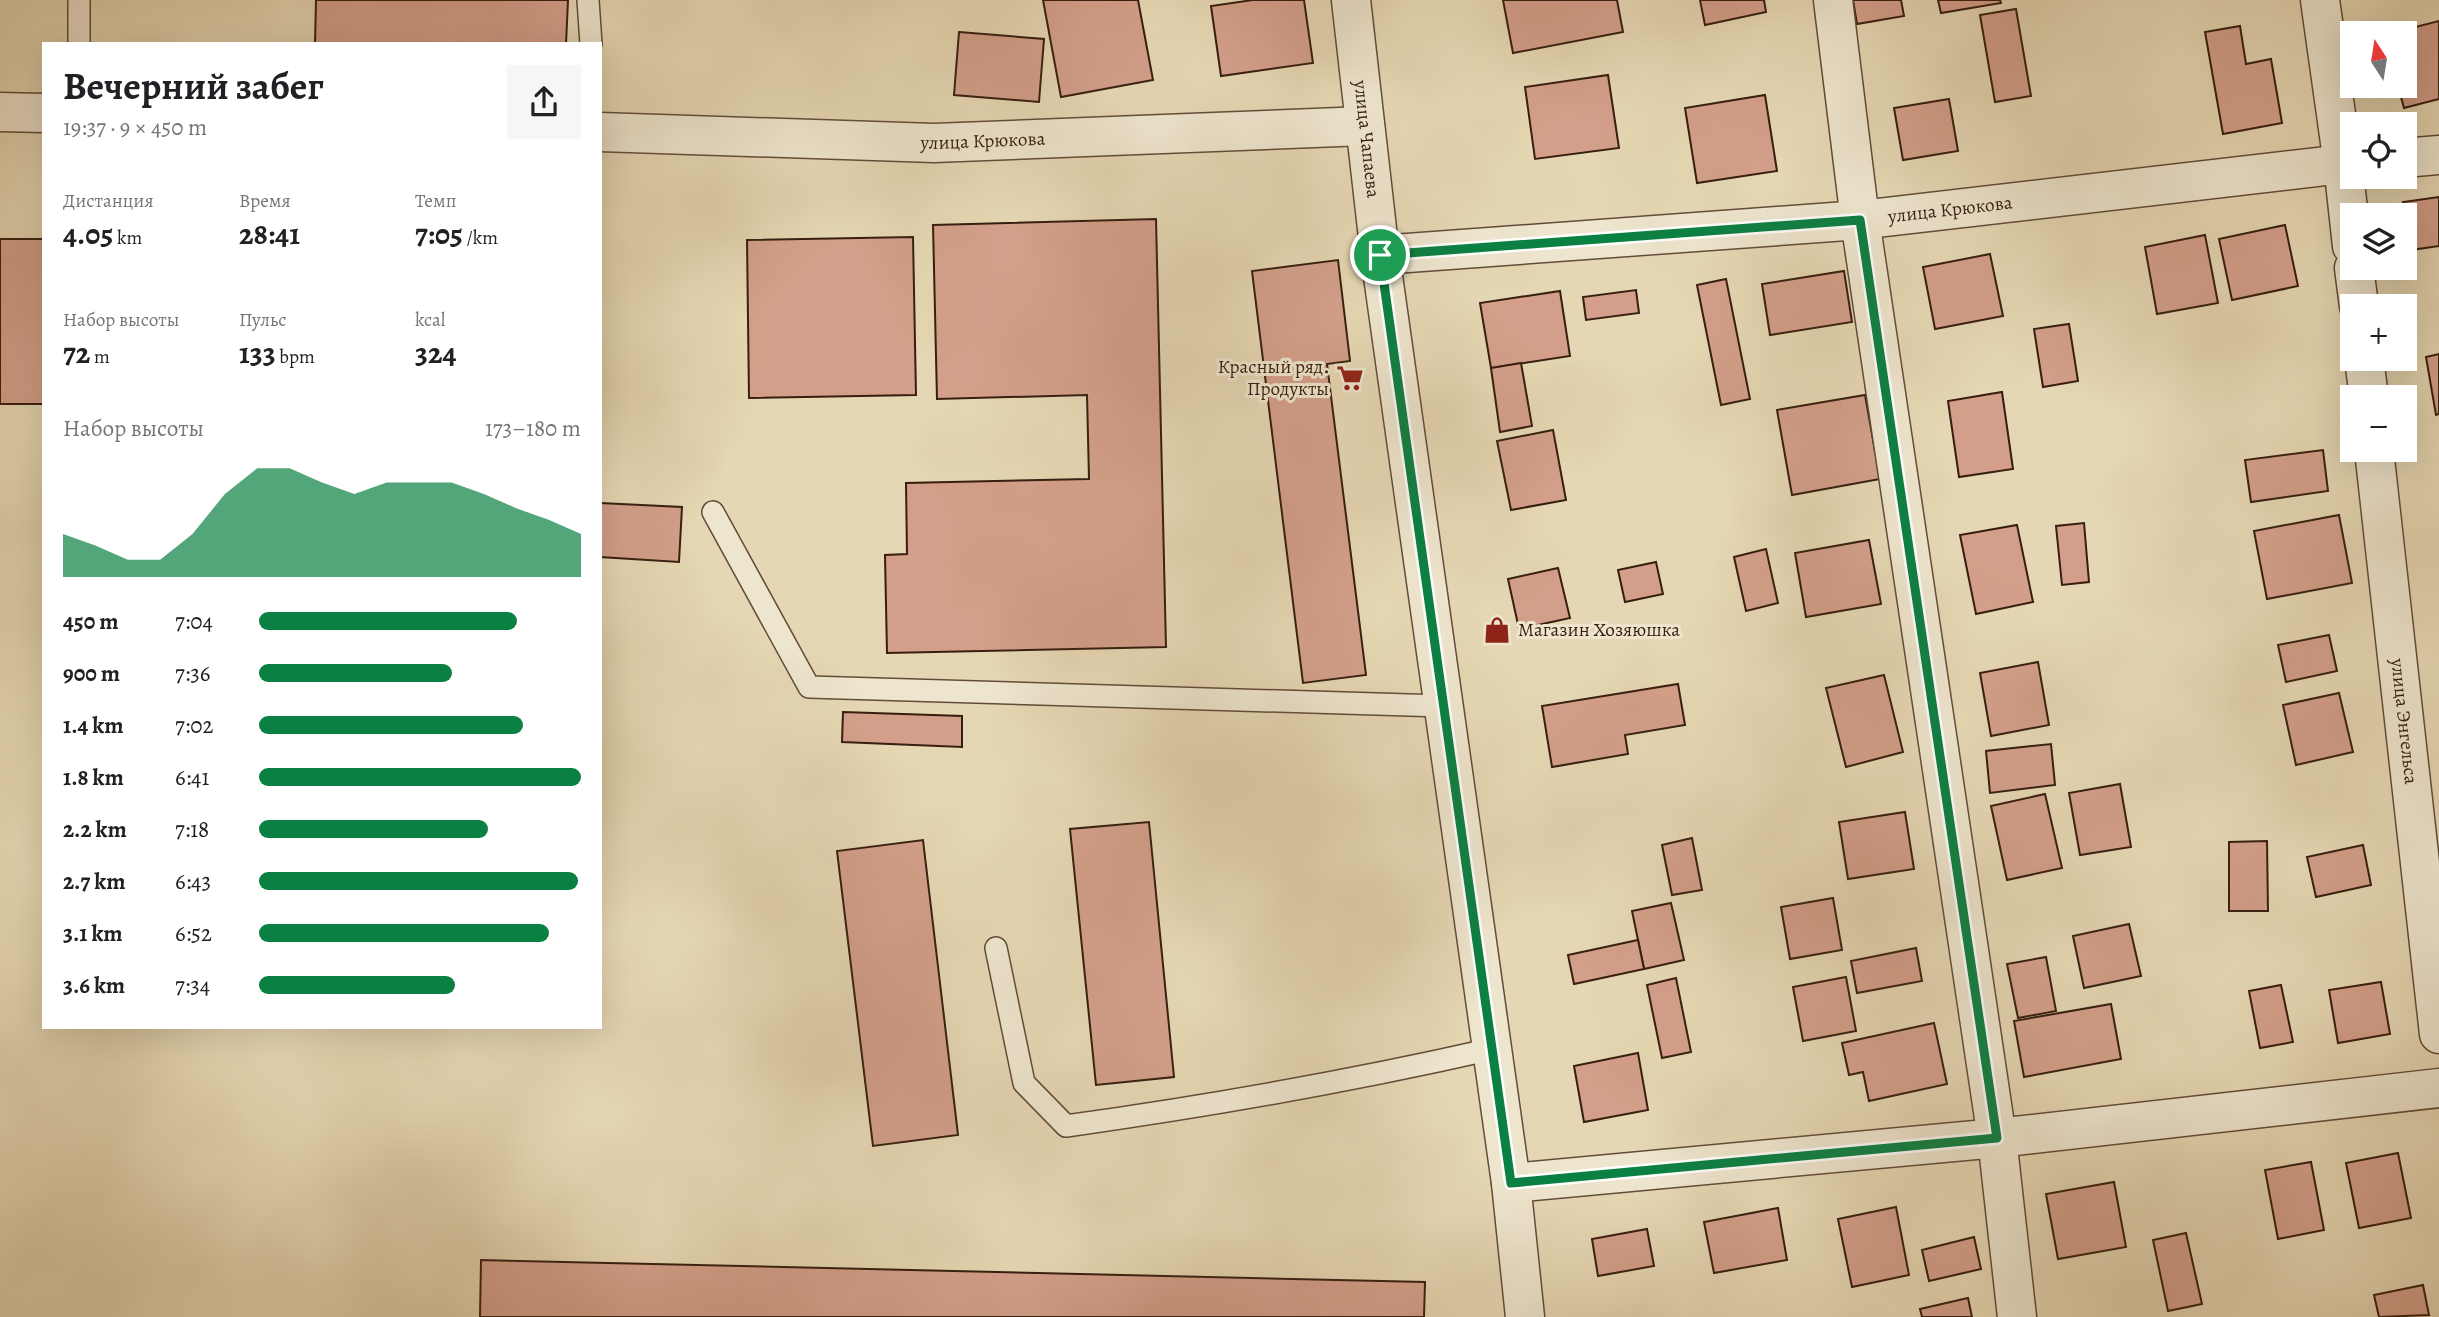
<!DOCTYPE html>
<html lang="ru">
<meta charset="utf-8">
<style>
:root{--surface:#fff;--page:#f6f6f6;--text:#202124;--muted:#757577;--accent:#0b8043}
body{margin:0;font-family:Alegreya,serif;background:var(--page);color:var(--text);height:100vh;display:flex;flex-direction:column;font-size:26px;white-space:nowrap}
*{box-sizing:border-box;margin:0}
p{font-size:23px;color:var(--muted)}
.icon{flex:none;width:38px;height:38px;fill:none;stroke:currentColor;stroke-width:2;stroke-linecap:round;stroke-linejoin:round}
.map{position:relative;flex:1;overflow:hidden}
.drawer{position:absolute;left:42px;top:42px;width:560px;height:987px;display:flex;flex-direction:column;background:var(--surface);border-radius:0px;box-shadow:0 7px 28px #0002}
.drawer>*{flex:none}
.needle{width:46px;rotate:348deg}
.controls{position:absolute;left:2340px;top:21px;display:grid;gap:14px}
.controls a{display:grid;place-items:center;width:77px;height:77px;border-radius:0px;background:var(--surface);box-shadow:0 7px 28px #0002;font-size:35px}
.pin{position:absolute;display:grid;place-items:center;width:60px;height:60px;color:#fff;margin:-30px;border:4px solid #fff;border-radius:50%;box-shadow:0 2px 7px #0007}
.round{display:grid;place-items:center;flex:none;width:74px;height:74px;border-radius:0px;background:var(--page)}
.overview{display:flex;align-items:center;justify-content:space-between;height:119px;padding:0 21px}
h1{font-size:38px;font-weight:700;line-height:52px}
.metrics{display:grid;grid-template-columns:repeat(3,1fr);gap:10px;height:119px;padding:7px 21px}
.metrics div{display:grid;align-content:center}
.metrics b{font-size:30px;font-weight:700}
.metrics small{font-size:19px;font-weight:400}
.metrics p{font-size:19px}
.chart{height:196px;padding:14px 21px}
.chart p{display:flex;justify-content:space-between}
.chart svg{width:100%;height:126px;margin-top:7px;fill:var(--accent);opacity:.7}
ul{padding:0 21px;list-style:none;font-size:23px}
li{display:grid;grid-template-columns:112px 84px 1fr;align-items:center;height:52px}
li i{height:18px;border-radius:9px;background:var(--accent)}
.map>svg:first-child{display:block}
</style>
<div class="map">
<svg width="2439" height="1317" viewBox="0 0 2439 1317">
<rect width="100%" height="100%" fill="#e5d7b3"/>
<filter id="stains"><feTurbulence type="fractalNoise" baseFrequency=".00286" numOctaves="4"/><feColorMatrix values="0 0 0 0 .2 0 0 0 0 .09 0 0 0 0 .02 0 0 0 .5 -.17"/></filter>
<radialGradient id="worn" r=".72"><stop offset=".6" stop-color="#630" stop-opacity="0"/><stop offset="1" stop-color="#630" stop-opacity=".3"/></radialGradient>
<g fill="#d39f8a" stroke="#371e10" stroke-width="2">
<path d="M316 0H568L566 44H315Z"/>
<path d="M1043 0H1138L1153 80 1061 97Z"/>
<path d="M1253 0H1304L1313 63 1221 76 1211 6Z"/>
<path d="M1503 0H1617L1623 32 1513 53Z"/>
<path d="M1700 0H1764L1766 12 1705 25Z"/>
<path d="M1853 0H1901L1904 16 1857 24Z"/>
<path d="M1938 0H2000L2001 3 1941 13Z"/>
<path d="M2016 9 2031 96 1995 102 1980 15Z"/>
<path d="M2439 21V99L2404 108 2398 86H2404V33H2392Z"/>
<path d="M2240 26 2246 64 2271 59 2282 123 2223 134 2205 32Z"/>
<path d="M959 32 1044 39 1039 102 954 95Z"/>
<path d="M1608 75 1619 148 1535 159 1525 87Z"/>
<path d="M1765 95 1777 171 1697 183 1685 108Z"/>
<path d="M1949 99 1958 151 1903 160 1894 108Z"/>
<path d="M2439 197V246L2411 250 2403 202Z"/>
<path d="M1156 219 1166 647 887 653 885 555 907 554 906 483 1089 479 1087 395 937 399 933 225Z"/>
<path d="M2285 225 2298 286 2232 300 2219 239Z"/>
<path d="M2205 235 2218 303 2157 314 2145 247Z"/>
<path d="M913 237 916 395 749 398 747 240Z"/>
<rect x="0" y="239" width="44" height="165"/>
<path d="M1990 254 2003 316 1935 329 1923 267Z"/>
<path d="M1338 260 1350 361 1327 364 1366 675 1303 683 1252 271Z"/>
<path d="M1844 271 1852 322 1770 335 1762 284Z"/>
<path d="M1726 279 1750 399 1721 405 1697 285Z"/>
<path d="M1636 290 1639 313 1586 320 1583 297Z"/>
<path d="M1560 291 1570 356 1491 368 1480 303Z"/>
<path d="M2069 324 2078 381 2043 387 2034 329Z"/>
<path d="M2439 354V414L2436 415 2426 357Z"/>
<path d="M1521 363 1532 426 1500 432 1491 368Z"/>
<path d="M2002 392 2013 469 1959 477 1948 401Z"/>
<path d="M1865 395 1880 479 1792 495 1777 410Z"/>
<path d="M1553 430 1566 500 1511 510 1497 441Z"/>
<path d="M2323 450 2328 491 2251 502 2245 460Z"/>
<path d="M600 503 682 507 679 562 600 557Z"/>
<path d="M2339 515 2352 583 2267 599 2254 531Z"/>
<path d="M2084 523 2089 582 2062 585 2056 526Z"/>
<path d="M2017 525 2033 602 1976 614 1960 535Z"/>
<path d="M1869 540 1881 604 1806 617 1795 553Z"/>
<path d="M1766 549 1778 603 1746 611 1734 557Z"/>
<path d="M1656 562 1663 594 1625 602 1618 570Z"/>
<path d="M1558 568 1570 618 1519 629 1508 579Z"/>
<path d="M2329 635 2337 671 2286 682 2278 645Z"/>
<path d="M2038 662 2049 725 1991 736 1980 673Z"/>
<path d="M1884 675 1903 752 1846 767 1826 688Z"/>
<path d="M1678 684 1685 725 1625 735 1628 754 1552 767 1542 706Z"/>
<path d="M2339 693 2353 752 2296 765 2283 705Z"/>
<path d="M843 712 962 716V747L842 742Z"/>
<path d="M2051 744 2055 785 1990 793 1986 751Z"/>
<path d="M2120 784 2131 847 2080 855 2069 793Z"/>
<path d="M2045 794 2062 868 2007 880 1991 806Z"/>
<path d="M1905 812 1914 869 1848 879 1839 822Z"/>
<path d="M1149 822 1174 1077 1096 1085 1070 829Z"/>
<path d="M1692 838 1702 890 1672 895 1662 845Z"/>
<path d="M923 840 958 1135 873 1146 837 851Z"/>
<path d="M2267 841 2268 911H2229V842Z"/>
<path d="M2363 845 2371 885 2316 897 2307 857Z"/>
<path d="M1833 898 1842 950 1790 959 1781 907Z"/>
<path d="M1671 903 1684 960 1644 969 1632 911Z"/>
<path d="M2129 924 2141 976 2084 988 2073 936Z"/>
<path d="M1638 940 1644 969 1574 984 1568 955Z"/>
<path d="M1916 948 1922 981 1857 993 1851 961Z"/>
<path d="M2046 957 2056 1011 2018 1018 2007 964Z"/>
<path d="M1846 977 1856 1031 1803 1041 1793 987Z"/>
<path d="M1676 978 1691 1052 1662 1058 1647 985Z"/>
<path d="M2381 982 2390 1034 2338 1043 2329 990Z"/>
<path d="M2281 985 2293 1042 2260 1048 2249 991Z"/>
<path d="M2111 1004 2121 1059 2024 1077 2014 1021Z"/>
<path d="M1934 1023 1947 1084 1869 1101 1863 1072 1849 1075 1842 1043Z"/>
<path d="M1638 1053 1648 1110 1584 1122 1574 1066Z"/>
<path d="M2398 1153 2411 1218 2359 1228 2346 1163Z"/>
<path d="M2311 1162 2324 1230 2278 1239 2265 1170Z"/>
<path d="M2114 1182 2126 1247 2058 1259 2046 1194Z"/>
<path d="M1896 1207 1909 1275 1852 1287 1838 1219Z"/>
<path d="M1778 1208 1787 1260 1714 1273 1704 1222Z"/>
<path d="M1647 1229 1654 1266 1598 1276 1592 1239Z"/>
<path d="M2186 1233 2202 1304 2168 1311 2153 1240Z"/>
<path d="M1974 1237 1981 1269 1929 1281 1922 1250Z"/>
<path d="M481 1260 1425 1282 1424 1317H480Z"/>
<path d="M2423 1285 2429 1315 2379 1317 2374 1295Z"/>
<path d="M1968 1298 1972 1317H1922L1920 1309Z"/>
</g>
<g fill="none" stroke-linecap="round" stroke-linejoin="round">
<defs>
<g id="service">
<path d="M79 0V44"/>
<path d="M588 0 591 44"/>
<path d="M713 512 809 687 1442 706"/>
<path d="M996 948 1024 1083 1066 1126C1209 1106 1351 1081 1492 1049"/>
</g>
<g id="minor">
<path id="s1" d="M1351 0 1380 255 1511 1183 1525 1317"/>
<path d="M1833 0 1860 220 1997 1138 2017 1317"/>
<path d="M2320 0 2343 164 2352 246"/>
<path d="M0 112 44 113"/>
<path id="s2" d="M600 132 934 143 1365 126"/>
<path d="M2404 158 2439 155"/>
<path id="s3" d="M1380 255 1860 220 2352 163"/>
<path d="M2354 268 2359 306"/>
<path d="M2364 359 2369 397"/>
<path id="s4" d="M2374 450 2439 1034"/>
<path d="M1511 1183 1997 1138 2439 1088"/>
</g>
</defs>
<use href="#service" stroke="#624c39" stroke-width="24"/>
<use href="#minor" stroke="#624c39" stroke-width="41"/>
<use href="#service" stroke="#eee5ce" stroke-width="21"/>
<use href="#minor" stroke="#eee5ce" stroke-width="38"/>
</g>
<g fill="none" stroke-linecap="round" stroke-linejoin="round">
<defs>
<path id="route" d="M1860 220 1997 1138 1511 1183 1380 255Z"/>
</defs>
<use href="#route" stroke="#fff" stroke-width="14"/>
<use href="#route" stroke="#0b8043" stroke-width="9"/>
</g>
<defs>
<symbol id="supermarket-bare" viewBox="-9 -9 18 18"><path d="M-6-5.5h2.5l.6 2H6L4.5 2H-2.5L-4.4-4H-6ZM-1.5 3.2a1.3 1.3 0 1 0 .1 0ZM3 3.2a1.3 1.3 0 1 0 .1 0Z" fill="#8f2418" stroke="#eee5ce" stroke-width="2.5" paint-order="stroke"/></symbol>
<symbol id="shop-bare" viewBox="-9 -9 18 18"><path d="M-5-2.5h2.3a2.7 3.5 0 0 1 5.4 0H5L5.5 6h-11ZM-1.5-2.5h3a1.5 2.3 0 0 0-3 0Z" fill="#8f2418" stroke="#eee5ce" stroke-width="2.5" paint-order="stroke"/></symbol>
</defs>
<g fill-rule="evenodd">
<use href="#supermarket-bare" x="1331" y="359" width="38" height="38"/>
<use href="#shop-bare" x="1478" y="611" width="38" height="38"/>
</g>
<g text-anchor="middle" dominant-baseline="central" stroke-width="6" stroke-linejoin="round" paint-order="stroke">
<g font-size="19" fill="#371e10" stroke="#eee5ce">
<text stroke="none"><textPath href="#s1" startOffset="140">улица Чапаева</textPath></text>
<text stroke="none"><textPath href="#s2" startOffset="383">улица Крюкова</textPath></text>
<text stroke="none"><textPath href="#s3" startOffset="572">улица Крюкова</textPath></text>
<text stroke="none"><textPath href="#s4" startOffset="273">улица Энгельса</textPath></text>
</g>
<g font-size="19" fill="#371e10" stroke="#eee5ce" text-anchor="end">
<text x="1329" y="367">Красный ряд.<tspan x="1329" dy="22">Продукты</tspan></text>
<text x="1518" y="630" text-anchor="start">Магазин Хозяюшка</text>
</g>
</g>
<rect width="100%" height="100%" filter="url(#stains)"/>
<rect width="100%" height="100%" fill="url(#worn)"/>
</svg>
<div class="controls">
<a><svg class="needle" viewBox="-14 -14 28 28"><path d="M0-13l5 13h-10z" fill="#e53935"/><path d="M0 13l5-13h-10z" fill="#757577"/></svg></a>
<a><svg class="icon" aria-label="locate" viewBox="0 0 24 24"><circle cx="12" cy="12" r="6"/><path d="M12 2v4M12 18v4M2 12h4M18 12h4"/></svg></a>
<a><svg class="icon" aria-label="layers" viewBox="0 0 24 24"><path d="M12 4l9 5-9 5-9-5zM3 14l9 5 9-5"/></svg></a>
<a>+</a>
<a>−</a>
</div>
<div class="pin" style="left:1380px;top:255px;background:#1e9e55"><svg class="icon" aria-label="arrive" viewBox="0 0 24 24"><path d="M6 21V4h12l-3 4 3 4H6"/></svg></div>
<section class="drawer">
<div class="overview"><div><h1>Вечерний забег</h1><p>19:37 · 9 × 450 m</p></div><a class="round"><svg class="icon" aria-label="share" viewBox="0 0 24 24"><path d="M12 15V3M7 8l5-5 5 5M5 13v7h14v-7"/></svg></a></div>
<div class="metrics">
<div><p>Дистанция</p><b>4.05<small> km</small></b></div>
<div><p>Время</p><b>28:41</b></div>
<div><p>Темп</p><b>7:05<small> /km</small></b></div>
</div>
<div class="metrics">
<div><p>Набор высоты</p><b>72<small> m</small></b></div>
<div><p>Пульс</p><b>133<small> bpm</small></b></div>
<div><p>kcal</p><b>324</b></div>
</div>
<div class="chart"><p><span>Набор высоты</span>173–180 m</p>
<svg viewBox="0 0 160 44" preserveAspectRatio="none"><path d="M0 44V29L10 33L20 38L30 38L40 29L50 15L60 6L70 6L80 11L90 15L100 11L110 11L120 11L130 15L140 20L150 24L160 29V44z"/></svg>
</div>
<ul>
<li><b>450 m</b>7:04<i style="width:80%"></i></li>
<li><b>900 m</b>7:36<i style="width:60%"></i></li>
<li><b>1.4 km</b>7:02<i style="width:82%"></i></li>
<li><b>1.8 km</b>6:41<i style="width:100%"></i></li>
<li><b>2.2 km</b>7:18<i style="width:71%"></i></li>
<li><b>2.7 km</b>6:43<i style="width:99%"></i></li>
<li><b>3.1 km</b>6:52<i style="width:90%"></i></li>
<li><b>3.6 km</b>7:34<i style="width:61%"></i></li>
</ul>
</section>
</div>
